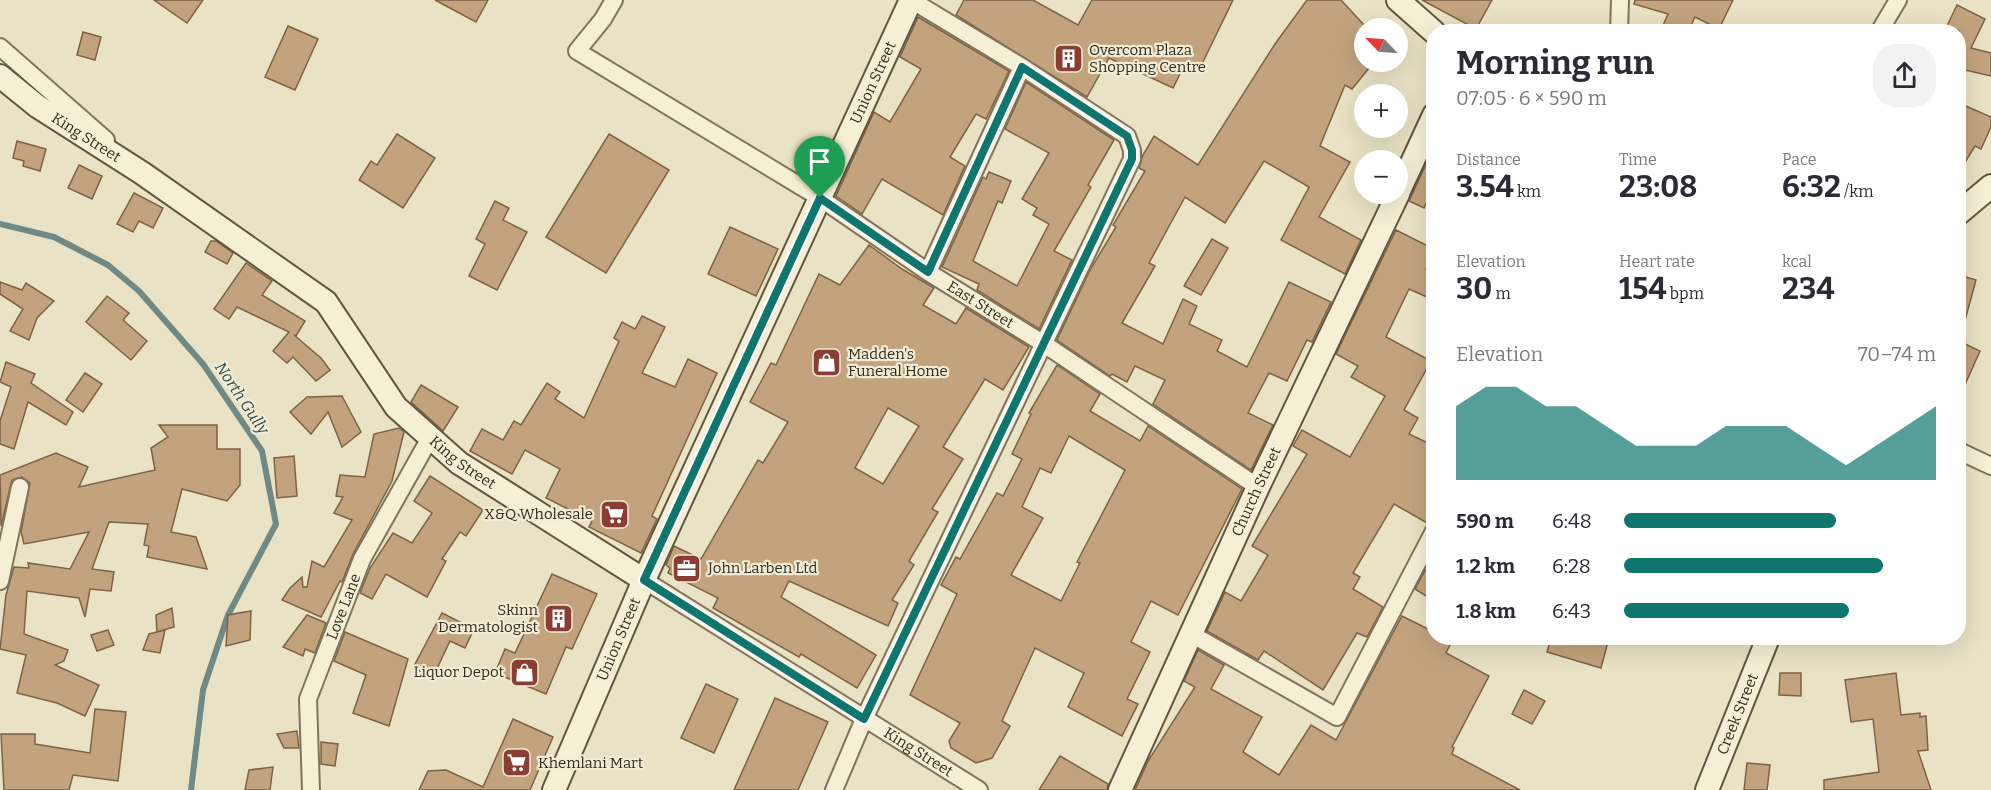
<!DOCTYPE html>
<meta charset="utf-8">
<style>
:root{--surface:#fff;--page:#f2f2f3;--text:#2b2b33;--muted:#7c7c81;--accent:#0f766e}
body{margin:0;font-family:Bitter,serif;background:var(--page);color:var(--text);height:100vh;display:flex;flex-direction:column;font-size:22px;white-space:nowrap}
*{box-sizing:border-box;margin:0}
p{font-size:20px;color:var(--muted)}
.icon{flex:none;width:33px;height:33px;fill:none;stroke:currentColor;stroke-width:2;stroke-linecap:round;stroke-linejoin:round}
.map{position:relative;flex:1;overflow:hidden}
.panel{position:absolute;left:1426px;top:24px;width:540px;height:621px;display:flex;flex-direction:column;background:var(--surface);border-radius:24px;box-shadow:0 6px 24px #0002}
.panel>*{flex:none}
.needle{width:39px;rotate:295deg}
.tools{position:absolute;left:1354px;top:18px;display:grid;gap:12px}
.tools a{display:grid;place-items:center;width:54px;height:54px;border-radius:50%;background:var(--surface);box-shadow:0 6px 24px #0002;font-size:30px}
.pin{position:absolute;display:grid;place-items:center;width:51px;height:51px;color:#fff;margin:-62px -26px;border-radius:50% 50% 50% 0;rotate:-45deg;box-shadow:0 0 6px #0007}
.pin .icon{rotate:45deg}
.round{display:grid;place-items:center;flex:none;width:63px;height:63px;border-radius:24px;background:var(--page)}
.summary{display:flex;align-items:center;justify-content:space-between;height:102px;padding:0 30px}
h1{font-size:33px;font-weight:700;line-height:45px}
.stats{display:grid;grid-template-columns:repeat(3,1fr);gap:9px;height:102px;padding:6px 30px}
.stats div{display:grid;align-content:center}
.stats b{font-size:30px;font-weight:700}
.stats small{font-size:16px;font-weight:400}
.stats p{font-size:16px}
.chart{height:168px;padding:12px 30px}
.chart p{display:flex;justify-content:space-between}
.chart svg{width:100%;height:108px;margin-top:6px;fill:var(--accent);opacity:.7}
ul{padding:0 30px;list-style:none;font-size:20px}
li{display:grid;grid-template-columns:96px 72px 1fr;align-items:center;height:45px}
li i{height:15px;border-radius:8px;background:var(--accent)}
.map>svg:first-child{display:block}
</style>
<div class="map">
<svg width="1991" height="790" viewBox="0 0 1991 790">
<rect width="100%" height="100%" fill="#e9e2c4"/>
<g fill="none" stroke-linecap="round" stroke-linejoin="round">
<path stroke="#6e8986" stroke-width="6" d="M0 224 54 237 108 265 139 291 203 364 262 451 276 524 228 615 203 690 191 790"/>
</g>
<g fill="#c3a37e" stroke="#7e6245" stroke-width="1.5" fill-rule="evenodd">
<path d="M154 0H203L187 23Z"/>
<path d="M435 0H488L476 22Z"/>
<path d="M964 0H1033L1078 25 1092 0H1233L1199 70 1185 64 1173 88 1109 58 1087 97 956 15Z"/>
<path d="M1307 0H1341L1365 26V62H1374L1352 89 1345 85 1320 146 1350 162 1319 217 1361 240 1345 274 1281 240 1309 187 1264 161 1225 223 1185 197 1149 263 1155 266 1122 323 1163 344 1183 299 1197 306 1189 324 1222 340 1217 351 1247 367 1289 282 1331 302 1312 342 1307 340 1287 381 1269 373 1248 413 1273 425 1251 470 1153 404 1165 380 1135 366 1127 382 1112 374 1110 376 1057 340 1090 270 1116 227 1113 225 1145 171 1139 168 1143 155 1154 136 1198 165 1275 44Z"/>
<path d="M1422 0H1492L1476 29Z"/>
<path d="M1635 0H1733L1719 29 1695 17 1688 32H1660L1668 14 1634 4Z"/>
<path d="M1957 5 1985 19 1971 48 1991 53V76L1961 69 1959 73V31L1947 26Z"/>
<path d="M918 17 1009 71 986 119 976 114 950 157 965 166 943 215 882 179 862 214 836 196 874 112 890 122 921 69 900 57Z"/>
<path d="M288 26 318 39 295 90 265 77Z"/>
<path d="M83 32 101 37 95 60 77 55Z"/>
<path d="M1026 82 1114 140 1088 185 1091 187 1054 251 1072 260 1039 329 977 290 979 284 942 267 983 177 986 179 989 172 1011 181 1002 203 998 201 973 261 1017 286 1049 224 1033 215 1037 208 1022 199 1049 153 1005 129Z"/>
<path d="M1959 103 1991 117V127L1981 149 1975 146 1959 172Z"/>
<path d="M397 134 435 158 403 208 359 180 371 161 377 165Z"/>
<path d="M609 134 669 170 606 273 546 237Z"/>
<path d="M17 141 46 149 40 171 23 166 24 161 13 158Z"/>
<path d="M1434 147V187L1424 208 1409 201Z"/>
<path d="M79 165 102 176 92 199 68 188Z"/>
<path d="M134 193 163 208 153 228 139 221 133 232 117 224Z"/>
<path d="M495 201 509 208 503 220 527 232 497 290 469 276 485 244 476 239Z"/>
<path d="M730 227 778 249 756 296 708 274Z"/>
<path d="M1396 230 1434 249 1426 269 1434 272V300L1409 289 1386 337 1431 361 1404 410 1418 418 1409 434 1434 446V521L1427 523 1394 504 1353 573 1360 577 1353 589 1383 607 1367 637 1357 633 1323 690 1264 651 1258 660 1207 631 1225 592 1241 601 1268 555 1252 546 1307 454 1293 446 1302 430 1350 457 1385 396 1351 377 1358 366 1336 354Z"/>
<path d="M1212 239 1228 248 1201 295 1184 286Z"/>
<path d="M211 241H216L233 253 227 264 205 252Z"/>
<path d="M869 245 902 269 934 288 923 305 956 324 966 308 1029 347 1003 390 985 379 943 447 963 459 932 509 938 512 909 561 914 565 892 600 898 603 888 626 789 581 781 597 876 655 857 688 801 654 799 657 713 608 718 598 668 573 670 568 666 565 674 546 701 559 758 460 763 463 788 422 750 402 771 363 776 365 819 274 840 285ZM888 408 919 426 883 484 855 468Z"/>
<path d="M246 263 272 281 262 295 305 321 296 336 294 335 321 358 330 370 316 381 293 357 287 363 273 351 289 332 237 307 229 319 214 309Z"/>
<path d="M1959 275 1976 280 1964 324 1959 323Z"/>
<path d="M0 282 22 290 26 283 54 301 37 318 29 340 10 331 23 309 0 294Z"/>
<path d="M107 296 129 313 123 320 147 341 131 360 86 322Z"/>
<path d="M642 316 665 327 642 373 675 387 688 359 717 373 652 516 657 519 641 553 589 527 592 521 546 498 560 469 525 450 512 474 470 451 482 429 503 440 514 421 521 425 547 383 560 392 555 399 584 418 619 341 614 338 622 322 635 329Z"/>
<path d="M1959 341 1980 351 1959 398Z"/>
<path d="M6 362 35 374 31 383 73 412 66 425 28 402 14 449 0 444V421L11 387 0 382Z"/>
<path d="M1057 365 1100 394 1090 411 1140 441 1148 426 1242 489 1178 615 1151 601 1131 642 1150 652 1127 699 1138 704 1122 736 1068 707 1084 673 1035 648 1002 721 1010 726 992 758 976 763 951 748 949 741 960 723 910 695 957 594 941 585 956 557 960 559 997 493 1003 496 1022 459 1012 454 1031 414 1029 413ZM1069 436 1125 470 1077 562 1080 563 1061 601 1011 575 1043 518 1022 507 1040 468 1051 473Z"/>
<path d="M85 373 102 384 83 412 66 400Z"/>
<path d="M421 385 458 407 443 431 411 402Z"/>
<path d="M342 396 361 432 342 447 328 412 311 434 290 412 307 397Z"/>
<path d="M159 425H217V449H240V485L227 501 182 489 171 532 196 537 207 569 147 557 149 546 144 545 148 524 109 522 92 569 114 572 111 591 90 589 85 617 79 598 27 591 24 634 68 650 64 661 55 665 99 685 85 716 57 703 17 693 26 655 0 649 6 595 14 567 29 568 28 563 70 569 89 532 24 544 21 532 30 483 22 477 12 480 1 526 0 475 56 453 88 467 79 487 155 470 151 448 168 437Z"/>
<path d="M399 428 404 432 392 481 353 554 342 582 340 581 321 617 282 600 290 588 302 577 303 587H307L312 561 324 567 352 520 334 513 343 497 336 496 340 475 365 477 374 434Z"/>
<path d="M294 456 297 496 277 498 274 458Z"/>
<path d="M430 476 483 510 466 536 460 532 442 559 446 561 427 597 386 574 372 599 360 593 370 568 393 533 412 543 432 513 414 501Z"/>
<path d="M1434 554V601L1415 589Z"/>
<path d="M552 574 597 594 572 649 566 647 546 694 495 673 505 649 515 653Z"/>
<path d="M172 608 174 627 157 632 156 615Z"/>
<path d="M251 611 250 640 226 646 228 615Z"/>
<path d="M442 613 474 629 465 648 450 641 433 677 413 668Z"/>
<path d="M307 615 326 623 315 653 305 649 303 656 283 647Z"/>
<path d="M1402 616 1434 632V638H1445L1452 641 1446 653 1489 676 1452 747 1454 748 1452 754 1520 790H1135L1148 761 1195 687 1184 681 1198 650 1224 665 1211 689 1262 717 1243 752 1279 775 1311 725 1336 740Z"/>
<path d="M108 630 114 645 97 651 91 635Z"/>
<path d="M165 630 160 653 143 650 149 634Z"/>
<path d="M345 632 408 659 389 726 353 713 366 675 334 661Z"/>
<path d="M1551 638H1609L1601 668 1547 652Z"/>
<path d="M1780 673H1801V696L1779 695Z"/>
<path d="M1896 673 1901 715 1920 713V717L1926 716 1928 750 1918 751 1931 790H1824V780L1879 772 1873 719 1851 722 1845 680Z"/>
<path d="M706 684 738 699 714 753 681 738Z"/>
<path d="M1524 690 1545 701 1532 724 1512 714Z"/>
<path d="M775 698 828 722 798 790H734Z"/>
<path d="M95 709 126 712 118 781 73 775 69 790H4L1 734H35V744L90 753Z"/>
<path d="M513 719 553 737 530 790H419L428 771 446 770 483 787Z"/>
<path d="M297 731 299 748H284L277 734Z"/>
<path d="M321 742 338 744 335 766 321 764Z"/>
<path d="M1060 756 1108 784 1107 790H1039Z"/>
<path d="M1747 763 1770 765 1767 790H1744Z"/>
<path d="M273 767 270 790H245L249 770Z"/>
</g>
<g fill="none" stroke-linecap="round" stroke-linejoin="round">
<defs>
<g id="street">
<path id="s1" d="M614 0 603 19 577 51 820 198 928 272 1044 344 1258 487"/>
<path d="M1619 32 1620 0"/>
<path d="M1879 32 1898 0"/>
<path d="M0 47 106 140"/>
<path d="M928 272 1022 67"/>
<path d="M1959 451 1991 466"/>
<path id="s2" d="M644 580 979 790"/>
<path d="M0 581 20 487"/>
<path d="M1193 635 1337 717 1434 531"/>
<path id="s3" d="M311 790 308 699 362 559 430 438"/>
<path d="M834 790 864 719 1132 159V150L1127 136 1022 67 911 0"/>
</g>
<g id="secondary">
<path d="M1398 0 1434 32"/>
<path id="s4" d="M0 76 37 106 142 173 326 302 396 407 459 463 644 580"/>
<path d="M1398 193 1434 115"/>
<path d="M1959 213 1991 186"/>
<path id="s5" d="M554 790 644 580 911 0"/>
<path id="s6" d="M1120 790 1258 487 1398 194"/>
<path id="s7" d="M1707 790 1768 638"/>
</g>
</defs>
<use href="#street" stroke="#81745d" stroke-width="20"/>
<use href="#secondary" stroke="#635640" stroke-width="26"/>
<use href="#street" stroke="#f5efd6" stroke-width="16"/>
<use href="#secondary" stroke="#f5efd6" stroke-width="22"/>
</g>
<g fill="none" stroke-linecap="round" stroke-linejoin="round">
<defs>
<path id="route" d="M1022 67 1127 136 1132 150V159L864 719 644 580 820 198 928 272Z"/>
</defs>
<use href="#route" stroke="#fff" stroke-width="12"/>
<use href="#route" stroke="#0f766e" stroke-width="8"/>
</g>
<defs>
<symbol id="building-square" viewBox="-11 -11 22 22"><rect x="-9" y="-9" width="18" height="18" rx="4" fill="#8a3d33" stroke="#f1ecd3"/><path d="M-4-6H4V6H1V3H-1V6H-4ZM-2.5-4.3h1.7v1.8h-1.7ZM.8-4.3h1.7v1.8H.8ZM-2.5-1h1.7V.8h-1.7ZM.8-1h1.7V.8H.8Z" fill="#fff"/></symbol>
<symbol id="shop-square" viewBox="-11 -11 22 22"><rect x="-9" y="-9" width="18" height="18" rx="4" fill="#8a3d33" stroke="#f1ecd3"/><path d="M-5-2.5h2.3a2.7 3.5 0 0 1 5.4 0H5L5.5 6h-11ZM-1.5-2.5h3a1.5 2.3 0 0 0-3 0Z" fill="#fff"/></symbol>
<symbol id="supermarket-square" viewBox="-11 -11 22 22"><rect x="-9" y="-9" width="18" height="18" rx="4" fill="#8a3d33" stroke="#f1ecd3"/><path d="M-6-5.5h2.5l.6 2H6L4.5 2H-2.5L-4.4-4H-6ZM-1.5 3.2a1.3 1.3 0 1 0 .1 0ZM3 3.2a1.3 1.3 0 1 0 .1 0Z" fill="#fff"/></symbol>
<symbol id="office-square" viewBox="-11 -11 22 22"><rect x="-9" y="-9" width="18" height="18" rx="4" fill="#8a3d33" stroke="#f1ecd3"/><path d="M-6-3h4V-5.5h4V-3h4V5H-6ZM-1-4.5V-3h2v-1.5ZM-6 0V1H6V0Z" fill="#fff"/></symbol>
</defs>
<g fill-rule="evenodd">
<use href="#building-square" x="1052" y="42" width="33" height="33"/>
<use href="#shop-square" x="810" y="346" width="33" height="33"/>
<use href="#supermarket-square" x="598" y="498" width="33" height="33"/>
<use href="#office-square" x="670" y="552" width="33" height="33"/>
<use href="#building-square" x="542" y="602" width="33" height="33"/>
<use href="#shop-square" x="508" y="656" width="33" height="33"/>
<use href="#supermarket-square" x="500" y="746" width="33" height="33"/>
</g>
<g text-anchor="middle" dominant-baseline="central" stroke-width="4.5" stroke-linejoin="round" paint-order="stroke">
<g font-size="15" fill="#332b1f" stroke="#f1ecd3" text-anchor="start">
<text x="1089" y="50">Overcom Plaza<tspan x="1089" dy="17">Shopping Centre</tspan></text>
<text x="848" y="354">Madden's<tspan x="848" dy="17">Funeral Home</tspan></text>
<text x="593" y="514" text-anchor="end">X&amp;Q Wholesale</text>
<text x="708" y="568">John Larben Ltd</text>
<text x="538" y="610" text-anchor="end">Skinn<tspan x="538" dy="17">Dermatologist</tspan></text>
<text x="504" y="672" text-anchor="end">Liquor Depot</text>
<text x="538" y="763">Khemlani Mart</text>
</g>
<g font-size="15" fill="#332b1f" stroke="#f1ecd3">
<text stroke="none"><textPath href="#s5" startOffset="776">Union Street</textPath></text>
<text stroke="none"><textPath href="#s4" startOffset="106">King Street</textPath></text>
<text stroke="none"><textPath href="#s1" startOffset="540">East Street</textPath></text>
<text stroke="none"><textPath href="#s4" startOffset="610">King Street</textPath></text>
<text stroke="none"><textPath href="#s6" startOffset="328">Church Street</textPath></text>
<text stroke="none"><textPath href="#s3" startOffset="190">Love Lane</textPath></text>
<text stroke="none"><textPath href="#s5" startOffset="164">Union Street</textPath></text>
<text stroke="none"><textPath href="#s7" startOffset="82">Creek Street</textPath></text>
<text stroke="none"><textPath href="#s2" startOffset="324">King Street</textPath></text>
</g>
<g font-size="16" font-style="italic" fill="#304f51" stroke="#f1ecd3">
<text transform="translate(242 398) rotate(56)">North Gully</text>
</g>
</g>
</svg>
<div class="tools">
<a><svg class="needle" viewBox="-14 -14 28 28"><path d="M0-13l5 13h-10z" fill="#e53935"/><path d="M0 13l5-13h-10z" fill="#7c7c81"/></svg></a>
<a>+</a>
<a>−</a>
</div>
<div class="pin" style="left:820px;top:198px;background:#1e9e55"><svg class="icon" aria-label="arrive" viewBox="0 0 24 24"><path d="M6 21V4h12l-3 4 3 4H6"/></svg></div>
<section class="panel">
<div class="summary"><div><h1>Morning run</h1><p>07:05 · 6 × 590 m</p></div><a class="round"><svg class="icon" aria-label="share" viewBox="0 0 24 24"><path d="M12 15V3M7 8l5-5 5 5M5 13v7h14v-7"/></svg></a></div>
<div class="stats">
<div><p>Distance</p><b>3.54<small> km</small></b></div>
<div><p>Time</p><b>23:08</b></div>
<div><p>Pace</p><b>6:32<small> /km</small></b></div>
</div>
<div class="stats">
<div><p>Elevation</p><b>30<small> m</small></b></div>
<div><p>Heart rate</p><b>154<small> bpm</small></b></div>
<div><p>kcal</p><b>234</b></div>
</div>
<div class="chart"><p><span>Elevation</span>70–74 m</p>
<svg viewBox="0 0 160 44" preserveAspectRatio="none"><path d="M0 44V14L10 6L20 6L30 14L40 14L50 22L60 30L70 30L80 30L90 22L100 22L110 22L120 30L130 38L140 30L150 22L160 14V44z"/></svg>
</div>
<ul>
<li><b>590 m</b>6:48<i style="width:68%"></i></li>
<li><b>1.2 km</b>6:28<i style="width:83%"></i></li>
<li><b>1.8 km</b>6:43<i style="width:72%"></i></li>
</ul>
</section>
</div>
